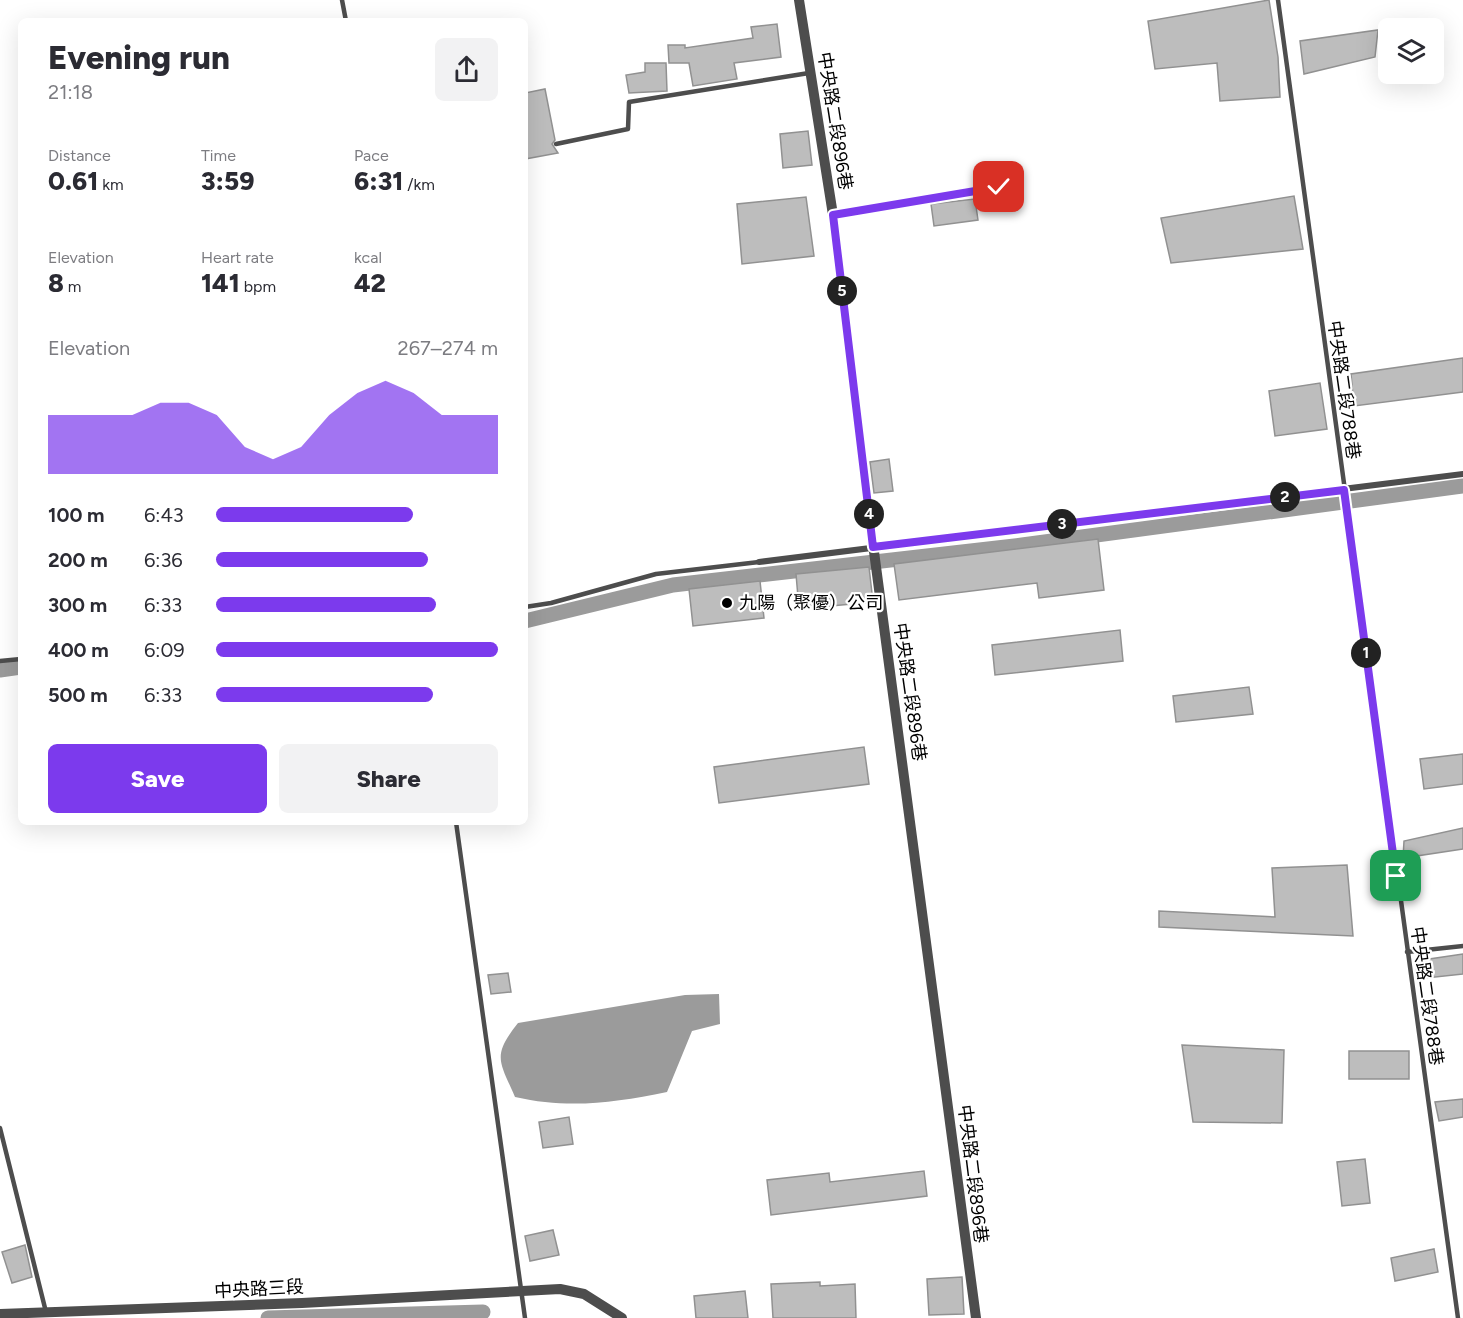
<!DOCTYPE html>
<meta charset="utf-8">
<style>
:root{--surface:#fff;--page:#f2f2f3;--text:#2b2b33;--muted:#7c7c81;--accent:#7c3aed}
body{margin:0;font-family:Figtree,"Noto Sans TC",sans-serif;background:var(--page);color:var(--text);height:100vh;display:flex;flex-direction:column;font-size:22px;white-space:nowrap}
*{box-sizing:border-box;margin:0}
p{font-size:20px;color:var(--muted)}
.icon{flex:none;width:33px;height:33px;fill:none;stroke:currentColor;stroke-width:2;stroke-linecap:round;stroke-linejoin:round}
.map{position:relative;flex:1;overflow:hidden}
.panel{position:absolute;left:18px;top:18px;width:510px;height:807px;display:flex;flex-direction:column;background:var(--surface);border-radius:9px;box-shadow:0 6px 24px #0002}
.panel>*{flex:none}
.tools{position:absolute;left:1378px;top:18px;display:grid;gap:12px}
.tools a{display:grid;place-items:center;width:66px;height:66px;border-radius:9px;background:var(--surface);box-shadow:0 6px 24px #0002;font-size:30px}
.pin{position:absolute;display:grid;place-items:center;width:51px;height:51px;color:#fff;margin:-26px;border-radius:12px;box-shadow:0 3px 9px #0006}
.km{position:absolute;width:30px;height:30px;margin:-15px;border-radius:50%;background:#222;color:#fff;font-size:16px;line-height:30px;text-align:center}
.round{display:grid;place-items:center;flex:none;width:63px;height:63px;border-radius:9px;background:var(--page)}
.headline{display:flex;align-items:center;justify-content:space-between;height:102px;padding:0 30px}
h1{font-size:33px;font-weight:800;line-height:45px}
.metrics{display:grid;grid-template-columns:repeat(3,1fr);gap:9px;height:102px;padding:6px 30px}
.metrics div{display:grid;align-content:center}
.metrics b{font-size:26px;font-weight:800}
.metrics small{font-size:16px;font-weight:400}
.metrics p{font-size:16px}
.chart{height:168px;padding:12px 30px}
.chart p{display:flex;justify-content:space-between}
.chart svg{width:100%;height:108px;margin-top:6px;fill:var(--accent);opacity:.7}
.cta{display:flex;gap:12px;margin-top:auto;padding:12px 30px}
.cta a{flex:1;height:69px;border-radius:9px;background:var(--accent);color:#fff;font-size:24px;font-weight:800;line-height:69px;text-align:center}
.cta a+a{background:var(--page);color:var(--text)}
ul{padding:0 30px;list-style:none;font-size:20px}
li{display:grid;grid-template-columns:96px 72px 1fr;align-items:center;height:45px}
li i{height:15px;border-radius:8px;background:var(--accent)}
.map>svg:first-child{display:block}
</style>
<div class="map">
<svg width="1463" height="1318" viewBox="0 0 1463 1318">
<rect width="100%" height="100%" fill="#fff"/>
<path fill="#9b9b9b" d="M719 994 720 1024 692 1031 667 1092C613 1103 568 1109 515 1097 499 1060 492 1056 518 1023L685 995Z"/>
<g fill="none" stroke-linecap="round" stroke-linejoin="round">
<g stroke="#9b9b9b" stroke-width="15">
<path d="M525 621 673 585 1022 545 1463 486"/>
<path d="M0 670 21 667"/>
<path d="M268 1318 483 1312"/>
</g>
</g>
<g fill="#bdbdbd" stroke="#919191" stroke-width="1.5">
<path d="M1269 0 1278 57 1280 97 1220 101 1217 63 1155 69 1148 21Z"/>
<path d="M777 24 781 57 734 63 737 79 693 86 689 63H669L668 45H685V48L753 38 751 27Z"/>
<path d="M1378 30 1375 57 1304 74 1300 41Z"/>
<path d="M645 63H666L667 91 629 93 626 75 645 72Z"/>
<path d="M545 89 555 140 552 144 558 153 525 159V93Z"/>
<path d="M808 131 812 165 783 168 780 134Z"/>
<path d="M1294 196 1303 249 1171 263 1161 218Z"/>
<path d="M806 197 814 256 742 264 737 204Z"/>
<path d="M975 199 978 220 934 226 931 204Z"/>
<path d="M1463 358V392L1354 406 1351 374Z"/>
<path d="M1320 383 1327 429 1275 436 1269 391Z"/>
<path d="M889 459 893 491 874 493 870 462Z"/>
<path d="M1098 539 1104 590 1039 598 1037 583 899 600 894 564Z"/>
<path d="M869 567 873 602 799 609 796 574Z"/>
<path d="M760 581 764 618 693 626 689 589Z"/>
<path d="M1120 630 1123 661 995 675 992 645Z"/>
<path d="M1249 687 1253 714 1176 722 1173 696Z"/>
<path d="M864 747 869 784 719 803 714 767Z"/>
<path d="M1463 754V784L1424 789 1420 759Z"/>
<path d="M1463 828V849L1403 858 1404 841Z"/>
<path d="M1347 865 1353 936 1159 927V911L1275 917 1272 868Z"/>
<path d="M1463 954V974L1417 979 1416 961Z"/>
<path d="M508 973 511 992 491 994 488 975Z"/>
<path d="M1182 1045 1284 1050 1282 1123 1193 1122Z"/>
<rect x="1349" y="1051" width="60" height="28"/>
<path d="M1463 1099V1117L1439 1121 1435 1102Z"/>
<path d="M569 1117 573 1144 543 1148 539 1122Z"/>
<path d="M1365 1159 1370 1203 1342 1206 1337 1162Z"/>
<path d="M924 1171 927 1196 771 1215 767 1180 829 1173 830 1182Z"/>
<path d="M553 1230 559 1255 530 1261 525 1236Z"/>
<path d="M25 1245 32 1277 12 1283 2 1252Z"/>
<path d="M1434 1249 1438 1272 1395 1281 1391 1258Z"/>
<path d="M962 1277 964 1314 929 1315 927 1279Z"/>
<path d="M820 1282V1286L855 1284 856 1318H773L771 1284Z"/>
<path d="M745 1291 748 1318H696L694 1296Z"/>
</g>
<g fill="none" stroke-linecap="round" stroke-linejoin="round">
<g stroke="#4d4d4d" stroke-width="4.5">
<path d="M342 0 346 21"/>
<path d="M1278 0 1458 1318"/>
<path d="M556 144 628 129 629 102 809 73"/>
<path d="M833 215 999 187"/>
<path d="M525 607 551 603 656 574 759 562"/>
<path d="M0 661 21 659"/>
<path d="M456 822 525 1318"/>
<path d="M1407 952 1463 946"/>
<path d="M0 1128 46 1312"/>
</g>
<path stroke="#4d4d4d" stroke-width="6" d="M759 562 1463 474"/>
<g stroke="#4d4d4d" stroke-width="10">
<path d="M799 0 833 215 867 499 976 1318"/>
<path d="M0 1314 302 1303 560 1289 584 1294 622 1318"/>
</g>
</g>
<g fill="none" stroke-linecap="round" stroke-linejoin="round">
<defs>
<path id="route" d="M999 187 833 215 873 547 1344 490 1396 876"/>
</defs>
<use href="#route" stroke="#fff" stroke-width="12"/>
<use href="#route" stroke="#7c3aed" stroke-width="8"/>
</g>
<circle fill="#000" stroke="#fff" stroke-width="2" cx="727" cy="603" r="6"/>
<g text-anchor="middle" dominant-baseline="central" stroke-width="4.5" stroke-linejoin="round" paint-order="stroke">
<g font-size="18" fill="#000" stroke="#fff">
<text transform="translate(835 121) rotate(81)">中央路二段896巷</text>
<text transform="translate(1344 390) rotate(82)">中央路二段788巷</text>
<text transform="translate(910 692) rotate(82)">中央路二段896巷</text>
<text transform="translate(1427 996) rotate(82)">中央路二段788巷</text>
<text transform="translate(973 1174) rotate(83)">中央路二段896巷</text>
<text transform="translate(259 1289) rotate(-3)">中央路三段</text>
</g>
<g font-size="18" fill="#000" stroke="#fff" text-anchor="start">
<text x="739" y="603">九陽（聚優）公司</text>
</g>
</g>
</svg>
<div class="tools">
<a><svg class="icon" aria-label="layers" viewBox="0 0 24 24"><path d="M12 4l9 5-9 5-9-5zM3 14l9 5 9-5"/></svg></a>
</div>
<div class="pin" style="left:1396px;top:876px;background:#1e9e55"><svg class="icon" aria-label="arrive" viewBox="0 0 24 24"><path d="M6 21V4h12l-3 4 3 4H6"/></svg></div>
<div class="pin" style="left:999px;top:187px;background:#d93025"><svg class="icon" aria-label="check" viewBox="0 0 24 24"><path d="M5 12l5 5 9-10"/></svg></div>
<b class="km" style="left:1366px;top:653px">1</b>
<b class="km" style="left:1285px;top:497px">2</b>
<b class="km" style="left:1062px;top:524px">3</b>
<b class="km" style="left:869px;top:514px">4</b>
<b class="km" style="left:842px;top:291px">5</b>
<section class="panel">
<div class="headline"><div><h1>Evening run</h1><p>21:18</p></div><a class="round"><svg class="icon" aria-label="share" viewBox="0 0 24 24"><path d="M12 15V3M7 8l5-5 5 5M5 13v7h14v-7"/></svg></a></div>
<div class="metrics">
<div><p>Distance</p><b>0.61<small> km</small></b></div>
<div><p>Time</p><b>3:59</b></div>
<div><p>Pace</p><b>6:31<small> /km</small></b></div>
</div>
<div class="metrics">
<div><p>Elevation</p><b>8<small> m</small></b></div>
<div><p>Heart rate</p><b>141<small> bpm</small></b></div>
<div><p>kcal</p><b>42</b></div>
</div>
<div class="chart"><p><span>Elevation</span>267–274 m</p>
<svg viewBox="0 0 160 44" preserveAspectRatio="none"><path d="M0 44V20L10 20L20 20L30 20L40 15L50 15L60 20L70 33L80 38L90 33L100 20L110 11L120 6L130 11L140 20L150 20L160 20V44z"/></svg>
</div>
<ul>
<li><b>100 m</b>6:43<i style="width:70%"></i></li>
<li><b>200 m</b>6:36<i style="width:75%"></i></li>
<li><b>300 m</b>6:33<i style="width:78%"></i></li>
<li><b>400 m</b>6:09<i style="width:100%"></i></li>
<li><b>500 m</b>6:33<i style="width:77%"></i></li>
</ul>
<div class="cta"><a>Save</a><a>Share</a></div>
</section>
</div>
